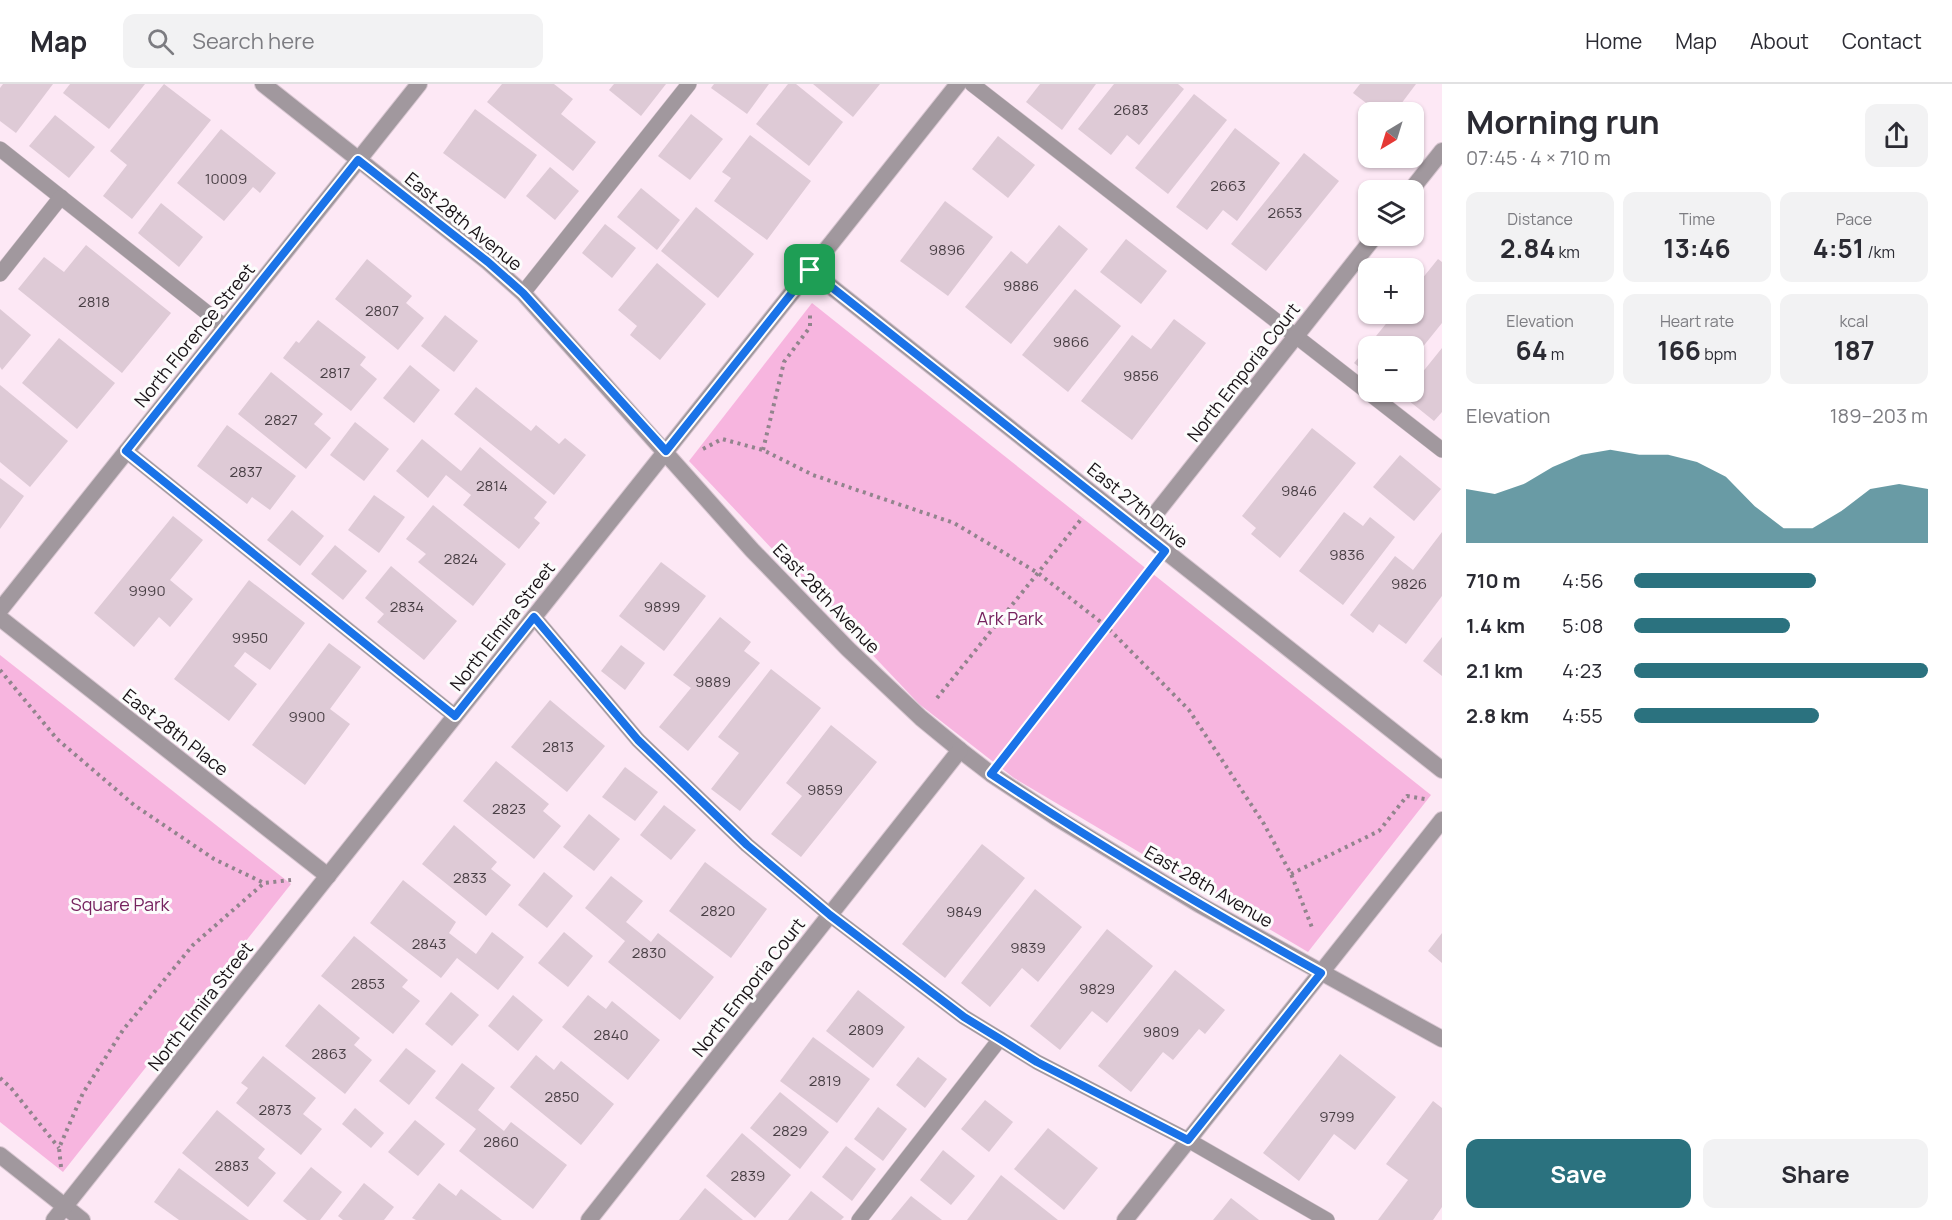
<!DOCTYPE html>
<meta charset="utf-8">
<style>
:root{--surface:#fff;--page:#f2f2f3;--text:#2b2b33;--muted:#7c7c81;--line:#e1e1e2;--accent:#2b727f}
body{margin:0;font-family:Manrope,sans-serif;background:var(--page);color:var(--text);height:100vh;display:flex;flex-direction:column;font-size:22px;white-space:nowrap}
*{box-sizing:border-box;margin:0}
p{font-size:20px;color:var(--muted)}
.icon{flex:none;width:33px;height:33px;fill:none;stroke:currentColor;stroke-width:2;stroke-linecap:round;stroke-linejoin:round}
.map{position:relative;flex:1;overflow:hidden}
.details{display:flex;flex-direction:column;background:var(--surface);width:510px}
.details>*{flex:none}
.needle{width:39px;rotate:218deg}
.controls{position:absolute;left:1358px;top:18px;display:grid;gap:12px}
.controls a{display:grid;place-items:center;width:66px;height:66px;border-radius:12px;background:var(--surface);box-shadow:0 2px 4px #0004;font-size:30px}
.pin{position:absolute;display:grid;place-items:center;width:51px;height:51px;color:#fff;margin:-26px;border-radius:12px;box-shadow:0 3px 9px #0006}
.round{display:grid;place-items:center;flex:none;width:63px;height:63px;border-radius:12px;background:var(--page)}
.overview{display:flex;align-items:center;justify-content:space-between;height:102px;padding:0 24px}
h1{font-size:33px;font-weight:700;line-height:45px}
.stats{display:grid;grid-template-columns:repeat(3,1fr);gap:9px;height:102px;padding:6px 24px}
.stats div{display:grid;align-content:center;border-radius:12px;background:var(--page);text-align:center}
.stats b{font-size:26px;font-weight:700}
.stats small{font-size:16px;font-weight:400}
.stats p{font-size:16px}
.chart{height:168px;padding:12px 24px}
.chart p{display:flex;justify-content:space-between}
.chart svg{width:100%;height:108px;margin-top:6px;fill:var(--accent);opacity:.7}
.action{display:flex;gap:12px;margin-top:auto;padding:12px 24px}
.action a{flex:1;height:69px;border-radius:12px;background:var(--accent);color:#fff;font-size:24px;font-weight:700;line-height:69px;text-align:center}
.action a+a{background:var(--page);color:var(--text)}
ul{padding:0 24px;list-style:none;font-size:20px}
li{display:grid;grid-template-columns:96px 72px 1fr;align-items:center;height:45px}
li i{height:15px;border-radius:8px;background:var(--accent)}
header{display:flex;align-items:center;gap:36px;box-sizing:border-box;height:84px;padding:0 30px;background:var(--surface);border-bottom:2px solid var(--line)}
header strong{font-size:28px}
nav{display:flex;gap:33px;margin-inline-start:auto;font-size:21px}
.search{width:420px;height:54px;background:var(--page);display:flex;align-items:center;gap:15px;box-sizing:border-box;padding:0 21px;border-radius:12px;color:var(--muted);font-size:22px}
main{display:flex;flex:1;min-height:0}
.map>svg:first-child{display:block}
</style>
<header>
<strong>Map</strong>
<div class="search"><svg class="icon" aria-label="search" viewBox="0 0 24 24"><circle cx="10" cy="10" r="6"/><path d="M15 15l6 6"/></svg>Search here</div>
<nav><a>Home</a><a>Map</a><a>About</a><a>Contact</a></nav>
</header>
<main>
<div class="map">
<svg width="1442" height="1136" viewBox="0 0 1442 1136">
<rect width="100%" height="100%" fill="#fde8f5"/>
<g fill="#f7b5df">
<path d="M812 219 1431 711 1308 868 1014 694 919 620 689 377Z"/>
<path d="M0 571 291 800 63 1088 0 1038Z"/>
</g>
<g fill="#decad6">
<path d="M3 0H53L16 49 0 37V4Z"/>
<path d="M70 0H145L109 45 63 9Z"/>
<path d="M164 0 211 36 132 135 103 112 127 81 110 67Z"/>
<path d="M502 0H554L573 15 561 30 596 58 573 87 487 18Z"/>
<path d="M614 0H666L641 32 609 6Z"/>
<path d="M714 0H769L747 30 711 4Z"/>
<path d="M788 0H796L843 38 809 82 756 40Z"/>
<path d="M813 0H880L853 33Z"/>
<path d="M1040 0H1096L1062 46 1026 18Z"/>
<path d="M1114 0H1178L1184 5 1139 61 1127 51 1111 71 1078 45Z"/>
<path d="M1360 0H1416L1395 28H1378L1353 9Z"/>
<path d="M1194 10 1227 36 1168 110 1135 84Z"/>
<path d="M475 25 537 71 505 115 443 69Z"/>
<path d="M691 30 723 55 690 96 658 72Z"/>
<path d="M55 31 95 63 69 94 29 62Z"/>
<path d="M1235 44 1280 79 1237 137 1223 126 1207 146 1176 123Z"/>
<path d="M221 45 276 89 260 109 253 103 224 137 177 99Z"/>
<path d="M750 51 811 97 767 156 714 117 731 94 722 88Z"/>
<path d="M998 52 1035 81 1008 114 972 85Z"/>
<path d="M1304 69 1339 97 1266 187 1231 160Z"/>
<path d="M550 83 579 107 555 136 526 112Z"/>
<path d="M641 104 680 136 657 166 617 133Z"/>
<path d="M945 117 993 153 948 212 900 177Z"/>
<path d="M161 119 203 153 179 183 138 149Z"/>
<path d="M696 123 754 170 718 214 661 167Z"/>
<path d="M605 140 636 164 612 194 582 169Z"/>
<path d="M1059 141 1088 165 1011 260 965 223 1011 167 1027 180Z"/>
<path d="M1126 155 1167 187 1141 220 1100 188Z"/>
<path d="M86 161 171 229 122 289 18 205 44 173 64 188Z"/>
<path d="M367 175 412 212 406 219 424 234 398 266 335 215Z"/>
<path d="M1438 175 1442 178V239L1413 275V262H1368V290L1354 279 1394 230H1413V206Z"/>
<path d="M657 179 706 220 660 276 630 251 637 242 618 226Z"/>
<path d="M1075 205 1121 242 1068 308 1022 271Z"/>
<path d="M0 225 31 251 2 286 0 283Z"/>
<path d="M445 231 478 257 454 288 421 262Z"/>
<path d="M1174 235 1206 259 1132 356 1081 317 1132 251 1151 265Z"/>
<path d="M318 236 366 273 360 281 377 295 351 327 283 274 296 257 299 259Z"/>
<path d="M59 254 115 299 77 345 22 299Z"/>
<path d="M1442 264V328L1434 337 1403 312 1407 308H1413V300Z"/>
<path d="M410 281 440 306 414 339 383 314Z"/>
<path d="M271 288 323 330 314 340 331 354 306 385 238 330Z"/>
<path d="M0 301 68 357 30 403 0 378Z"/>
<path d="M476 303 531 347 536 341 559 360 565 354 586 371 554 411 454 330Z"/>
<path d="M355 338 389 365 364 397 330 371Z"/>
<path d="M227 341 296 392 270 426 252 413 247 420 197 382Z"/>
<path d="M1312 344 1356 379 1280 474 1251 450 1256 444 1242 432Z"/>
<path d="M422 355 461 387 480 363 547 418 534 434 540 439 519 465 463 421 471 411 446 391 428 414 396 387Z"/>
<path d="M1400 371 1441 405 1414 437 1373 403Z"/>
<path d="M0 394 24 412 0 445Z"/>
<path d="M374 411 405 433 379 469 348 446Z"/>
<path d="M433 421 506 480 473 522 418 478 426 470 406 455Z"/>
<path d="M292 426 324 452 300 482 267 456Z"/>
<path d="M1344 428 1363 442 1370 433 1395 453 1343 521 1299 487Z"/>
<path d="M173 432 203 456 170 496 193 515 170 543 159 533 134 563 94 529Z"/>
<path d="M1442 448V512L1406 560 1379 540 1373 549 1350 531 1395 472 1413 486Z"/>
<path d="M335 461 367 487 343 516 311 490Z"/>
<path d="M661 478 706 512 664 567 619 532Z"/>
<path d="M391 482 457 537 424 576 377 538 384 530 365 514Z"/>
<path d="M249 496 305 539 270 586 245 568 234 582 257 600 229 637 174 595Z"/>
<path d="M720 533 751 558 744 567 760 579 688 667 659 643 691 604 673 591Z"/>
<path d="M1442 553V592L1423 577Z"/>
<path d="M329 559 361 583 330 625 350 640 305 701 252 661Z"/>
<path d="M621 561 645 579 625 606 601 587Z"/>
<path d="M771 585 821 624 740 727 711 705 739 669 718 653Z"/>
<path d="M550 616 605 662 567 708 511 663Z"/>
<path d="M831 641 877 678 801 773 771 750 802 712 786 699Z"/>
<path d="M496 677 549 720 543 727 561 742 534 775 463 717Z"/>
<path d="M625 683 658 708 635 737 602 713Z"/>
<path d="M664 721 696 746 671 776 640 751Z"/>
<path d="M589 730 620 755 594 787 563 763Z"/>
<path d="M454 741 497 778 491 785 511 801 486 832 422 780Z"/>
<path d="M982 760 1025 794 945 894 902 860Z"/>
<path d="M705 778 767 825 731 874 669 827Z"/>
<path d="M544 788 573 812 547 844 518 821Z"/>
<path d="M611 792 643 817 626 838 651 858 658 849 714 893 680 936 608 878 625 857 585 824Z"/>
<path d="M403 796 456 838 449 849 476 870 492 848 524 873 498 906 457 874 441 894 370 839Z"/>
<path d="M1035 805 1082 843 1038 898 1022 884 990 923 961 899Z"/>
<path d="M1107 845 1153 882 1107 939 1092 927 1060 966 1030 942Z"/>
<path d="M564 848 593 872 568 903 538 879Z"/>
<path d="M1442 849V879L1428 867Z"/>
<path d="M354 852 408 896 402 903 420 917 393 950 321 892Z"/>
<path d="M1175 886 1225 926 1205 950 1199 945 1173 976 1163 968 1131 1008 1098 982Z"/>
<path d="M858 906 905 943 873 984 826 947Z"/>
<path d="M451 908 479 931 452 962 425 940Z"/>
<path d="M513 911 543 936 518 967 488 942Z"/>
<path d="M588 911 606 925 612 917 660 956 628 996 562 943Z"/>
<path d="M319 920 360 954 354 961 372 976 345 1010 285 962Z"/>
<path d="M813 953 870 995 837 1039 780 997Z"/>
<path d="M406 964 436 987 409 1021 379 997Z"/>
<path d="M1340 970 1396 1013 1355 1066 1334 1050 1299 1097 1263 1069Z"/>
<path d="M536 971 554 986 561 977 614 1020 581 1061 510 1003Z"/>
<path d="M263 972 316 1014 303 1030 322 1045 301 1071 236 1019 248 1004 241 999Z"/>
<path d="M918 973 947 995 925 1024 896 1001Z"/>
<path d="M462 979 495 1004 478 1026 504 1047 511 1038 567 1081 533 1125 459 1067 476 1045 435 1014Z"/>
<path d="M780 1008 829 1048 800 1085 750 1044Z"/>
<path d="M985 1016 1013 1038 989 1068 961 1045Z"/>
<path d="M1433 1017 1442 1024V1123L1433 1136H1378L1408 1096 1386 1080Z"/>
<path d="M878 1023 907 1045 883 1077 854 1055Z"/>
<path d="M355 1024 384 1049 371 1064 342 1040Z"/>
<path d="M217 1026 265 1065 258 1074 276 1089 248 1123 182 1069Z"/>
<path d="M415 1036 445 1060 418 1092 388 1068Z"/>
<path d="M1048 1044 1098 1084 1064 1126 1014 1085Z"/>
<path d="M742 1049 791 1091 755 1134 706 1092Z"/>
<path d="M846 1062 876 1085 852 1117 822 1093Z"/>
<path d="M943 1066 975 1092 951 1121 920 1096Z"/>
<path d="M311 1083 342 1108 320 1136H307L283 1117Z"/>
<path d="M179 1084 249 1136H179L154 1118Z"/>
<path d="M1001 1091 1058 1136H967Z"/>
<path d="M364 1099 394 1123 384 1136H343L338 1132Z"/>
<path d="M439 1099 456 1112 461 1105 502 1136H416L412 1134Z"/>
<path d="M705 1104 743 1136H679Z"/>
<path d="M811 1107 844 1133 841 1136H788Z"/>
<path d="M911 1112 942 1136H891Z"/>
<path d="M1231 1114 1259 1136H1213Z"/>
</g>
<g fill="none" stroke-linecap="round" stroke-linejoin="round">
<defs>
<g id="service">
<path d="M972 0 1442 366"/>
<path d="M0 65 225 243"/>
<path d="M0 190 61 113"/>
<path d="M523 209 689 0"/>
<path d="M126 367 455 632"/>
<path d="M534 533 638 656 747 761 830 831 964 933 1000 955 1037 978 1188 1056 1327 1136"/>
<path d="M859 1136 1000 955"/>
</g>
<g id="minor">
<path d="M263 0 488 178 523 209 752 466 848 565 921 634 960 666 991 690 1057 734 1200 821 1442 955"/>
<path d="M1411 106 1442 67"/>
<path d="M810 186 1442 686"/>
<path d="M1141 448 1375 152"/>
<path d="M0 526 419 0"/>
<path d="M0 534 328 792"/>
<path d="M0 1071 82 1136"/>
<path d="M54 1136 958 0"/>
<path d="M589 1136 960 666"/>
</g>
<path id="tertiary" d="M1125 1136 1442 736"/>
</defs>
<use href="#service" stroke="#d8c6d1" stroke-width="16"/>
<use href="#minor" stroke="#d8c6d1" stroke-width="18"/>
<use href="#tertiary" stroke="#d8c6d1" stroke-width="18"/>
<g stroke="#92848d" stroke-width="4" stroke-dasharray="3 4.5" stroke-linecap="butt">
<path d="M703 365 722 355 763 366 813 391 954 439 1038 489 1106 542 1189 626 1264 740 1291 790 1313 846"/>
<path d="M763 366 784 278 810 243V231"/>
<path d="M0 586 57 655 134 721 214 775 264 799"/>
<path d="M937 614 1083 433"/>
<path d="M1006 670 1149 487"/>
<path d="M1291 790 1379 747 1407 712 1425 715"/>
<path d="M0 994 11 1004 59 1064"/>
<path d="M61 1083 59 1064 83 1009 123 946 193 861 264 799 291 796"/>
</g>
<use href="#service" stroke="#a1989e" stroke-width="15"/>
<use href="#minor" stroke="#a1989e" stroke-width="16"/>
<use href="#tertiary" stroke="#a1989e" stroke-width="16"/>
</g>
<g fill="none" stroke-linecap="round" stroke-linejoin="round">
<defs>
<path id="route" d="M358 76 488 178 523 209 666 367 810 186 1165 467 991 690C1098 761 1208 826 1321 889L1188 1056 1037 978 1000 955 964 933 830 831 747 761 638 656 534 533 455 632 126 367Z"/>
</defs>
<use href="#route" stroke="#fff" stroke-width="12"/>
<use href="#route" stroke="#1a73e8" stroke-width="8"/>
</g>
<g text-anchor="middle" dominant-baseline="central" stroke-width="6" stroke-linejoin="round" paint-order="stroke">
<g font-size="15" fill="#4a4046">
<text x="1131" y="25">2683</text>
<text x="226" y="94">10009</text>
<text x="1228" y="101">2663</text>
<text x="1285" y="128">2653</text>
<text x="947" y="165">9896</text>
<text x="1021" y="201">9886</text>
<text x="94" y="217">2818</text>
<text x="382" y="226">2807</text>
<text x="1071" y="257">9866</text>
<text x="335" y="288">2817</text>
<text x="1141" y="291">9856</text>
<text x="281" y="335">2827</text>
<text x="246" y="387">2837</text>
<text x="492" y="401">2814</text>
<text x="1299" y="406">9846</text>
<text x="1347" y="470">9836</text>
<text x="461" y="474">2824</text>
<text x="1409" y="499">9826</text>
<text x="147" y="506">9990</text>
<text x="407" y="522">2834</text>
<text x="662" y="522">9899</text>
<text x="250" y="553">9950</text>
<text x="713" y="597">9889</text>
<text x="307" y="632">9900</text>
<text x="558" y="662">2813</text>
<text x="825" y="705">9859</text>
<text x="509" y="724">2823</text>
<text x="470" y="793">2833</text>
<text x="718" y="826">2820</text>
<text x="964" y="827">9849</text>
<text x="429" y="859">2843</text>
<text x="1028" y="863">9839</text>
<text x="649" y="868">2830</text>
<text x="368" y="899">2853</text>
<text x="1097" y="904">9829</text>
<text x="866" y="945">2809</text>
<text x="1161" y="947">9809</text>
<text x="611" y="950">2840</text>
<text x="329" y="969">2863</text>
<text x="825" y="996">2819</text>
<text x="562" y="1012">2850</text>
<text x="275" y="1025">2873</text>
<text x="1337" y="1032">9799</text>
<text x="790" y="1046">2829</text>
<text x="501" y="1057">2860</text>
<text x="232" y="1081">2883</text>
<text x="748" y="1091">2839</text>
</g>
<g font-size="18" fill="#181216" stroke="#fcfcfc">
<text transform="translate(464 137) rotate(39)">East 28th Avenue</text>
<text transform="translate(194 251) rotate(-51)">North Florence Street</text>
<text transform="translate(1243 288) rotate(-52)">North Emporia Court</text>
<text transform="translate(1138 421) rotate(39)">East 27th Drive</text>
<text transform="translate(827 514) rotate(46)">East 28th Avenue</text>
<text transform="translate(502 542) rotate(-52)">North Elmira Street</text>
<text transform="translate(176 648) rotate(38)">East 28th Place</text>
<text transform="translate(1209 802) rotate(30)">East 28th Avenue</text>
<text transform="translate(748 903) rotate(-52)">North Emporia Court</text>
<text transform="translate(200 922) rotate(-52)">North Elmira Street</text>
</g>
<g font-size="18" fill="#76235f" stroke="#fcfcfc">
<text x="1010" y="534">Ark Park</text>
<text x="120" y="820">Square Park</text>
</g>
</g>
</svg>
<div class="controls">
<a><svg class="needle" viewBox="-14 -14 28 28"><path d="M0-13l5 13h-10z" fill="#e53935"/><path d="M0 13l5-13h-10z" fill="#7c7c81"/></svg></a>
<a><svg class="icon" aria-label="layers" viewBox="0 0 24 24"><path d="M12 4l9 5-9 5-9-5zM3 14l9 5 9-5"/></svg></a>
<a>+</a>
<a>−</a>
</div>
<div class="pin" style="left:810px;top:186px;background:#1e9e55"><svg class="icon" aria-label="arrive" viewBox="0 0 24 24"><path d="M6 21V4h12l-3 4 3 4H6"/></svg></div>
</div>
<section class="details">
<div class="overview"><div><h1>Morning run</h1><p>07:45 · 4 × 710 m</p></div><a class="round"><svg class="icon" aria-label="share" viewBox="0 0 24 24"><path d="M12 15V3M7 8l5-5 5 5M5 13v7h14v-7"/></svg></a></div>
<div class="stats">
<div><p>Distance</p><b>2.84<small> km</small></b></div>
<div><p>Time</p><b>13:46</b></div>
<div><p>Pace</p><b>4:51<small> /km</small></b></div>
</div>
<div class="stats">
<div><p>Elevation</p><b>64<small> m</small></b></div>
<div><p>Heart rate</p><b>166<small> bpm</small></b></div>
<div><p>kcal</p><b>187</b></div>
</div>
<div class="chart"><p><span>Elevation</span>189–203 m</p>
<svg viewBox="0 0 160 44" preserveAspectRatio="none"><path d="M0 44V22L10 24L20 20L30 13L40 8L50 6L60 8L70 8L80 11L90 17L100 29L110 38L120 38L130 31L140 22L150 20L160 22V44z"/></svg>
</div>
<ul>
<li><b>710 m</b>4:56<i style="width:62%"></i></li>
<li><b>1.4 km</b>5:08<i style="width:53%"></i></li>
<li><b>2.1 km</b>4:23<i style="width:100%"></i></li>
<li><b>2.8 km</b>4:55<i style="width:63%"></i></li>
</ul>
<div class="action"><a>Save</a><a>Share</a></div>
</section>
</main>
